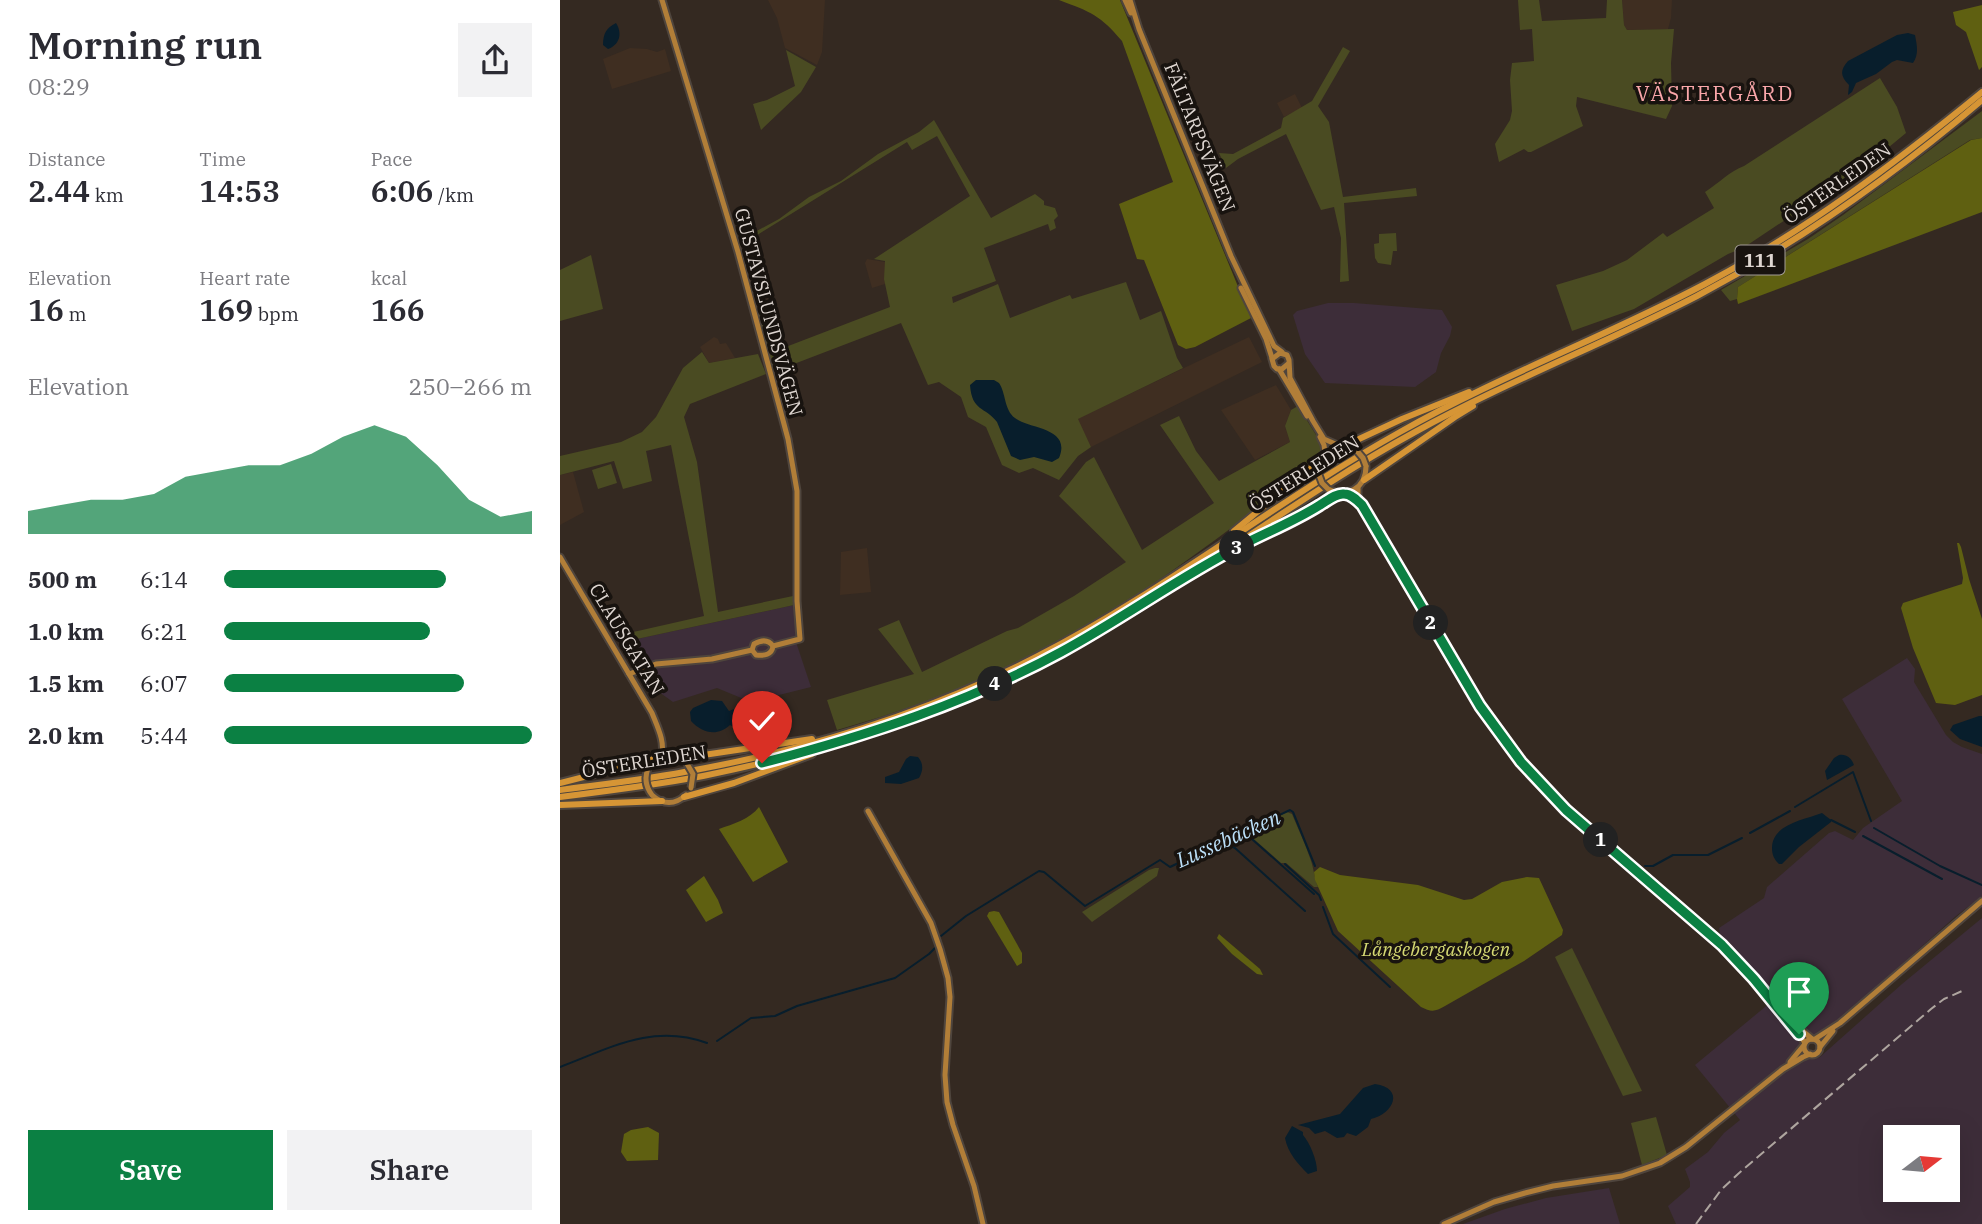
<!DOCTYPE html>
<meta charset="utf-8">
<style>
:root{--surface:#fff;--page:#f2f2f3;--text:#2b2b33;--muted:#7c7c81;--accent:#0b8043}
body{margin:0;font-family:"IBM Plex Serif",serif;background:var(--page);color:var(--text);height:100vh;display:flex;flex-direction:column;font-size:26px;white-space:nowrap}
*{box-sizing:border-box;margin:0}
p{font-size:23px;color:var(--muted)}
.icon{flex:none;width:38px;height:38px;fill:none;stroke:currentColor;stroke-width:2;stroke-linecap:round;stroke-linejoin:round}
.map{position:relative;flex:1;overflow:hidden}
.panel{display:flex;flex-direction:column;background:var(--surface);width:560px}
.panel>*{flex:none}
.needle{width:46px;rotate:74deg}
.controls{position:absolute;left:1323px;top:1125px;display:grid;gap:14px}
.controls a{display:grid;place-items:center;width:77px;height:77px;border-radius:0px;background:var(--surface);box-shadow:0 7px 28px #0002;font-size:35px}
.pin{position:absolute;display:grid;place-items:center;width:60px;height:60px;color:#fff;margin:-72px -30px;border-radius:50% 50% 50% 0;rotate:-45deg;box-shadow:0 0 7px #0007}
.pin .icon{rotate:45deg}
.km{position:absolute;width:35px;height:35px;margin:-18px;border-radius:50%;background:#222;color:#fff;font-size:19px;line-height:35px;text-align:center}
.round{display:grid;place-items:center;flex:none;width:74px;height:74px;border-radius:0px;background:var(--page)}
.head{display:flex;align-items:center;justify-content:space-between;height:119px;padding:0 28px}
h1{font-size:38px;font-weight:600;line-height:52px}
.stats{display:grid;grid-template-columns:repeat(3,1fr);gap:10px;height:119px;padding:7px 28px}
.stats div{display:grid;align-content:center}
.stats b{font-size:30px;font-weight:600}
.stats small{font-size:19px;font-weight:400}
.stats p{font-size:19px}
.chart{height:196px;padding:14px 28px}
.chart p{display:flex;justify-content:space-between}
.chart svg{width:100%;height:126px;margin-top:7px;fill:var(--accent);opacity:.7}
.cta{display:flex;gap:14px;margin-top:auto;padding:14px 28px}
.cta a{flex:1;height:80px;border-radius:0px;background:var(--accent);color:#fff;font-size:28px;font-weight:600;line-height:80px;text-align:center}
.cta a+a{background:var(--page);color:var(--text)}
ul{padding:0 28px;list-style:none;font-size:23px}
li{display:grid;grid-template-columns:112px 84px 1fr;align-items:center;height:52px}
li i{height:18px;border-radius:9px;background:var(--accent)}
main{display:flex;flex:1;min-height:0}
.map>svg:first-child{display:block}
</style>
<main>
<section class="panel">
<div class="head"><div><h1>Morning run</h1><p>08:29</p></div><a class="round"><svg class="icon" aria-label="share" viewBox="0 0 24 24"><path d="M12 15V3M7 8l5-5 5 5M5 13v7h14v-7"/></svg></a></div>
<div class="stats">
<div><p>Distance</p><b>2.44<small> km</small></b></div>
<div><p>Time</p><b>14:53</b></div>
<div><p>Pace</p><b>6:06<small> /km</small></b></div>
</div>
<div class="stats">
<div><p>Elevation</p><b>16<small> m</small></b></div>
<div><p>Heart rate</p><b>169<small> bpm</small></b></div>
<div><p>kcal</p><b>166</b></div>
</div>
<div class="chart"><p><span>Elevation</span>250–266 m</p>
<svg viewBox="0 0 160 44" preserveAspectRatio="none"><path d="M0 44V36L10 34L20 32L30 32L40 30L50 24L60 22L70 20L80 20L90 16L100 10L110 6L120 10L130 20L140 32L150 38L160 36V44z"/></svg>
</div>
<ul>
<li><b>500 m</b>6:14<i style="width:72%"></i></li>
<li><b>1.0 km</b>6:21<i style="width:67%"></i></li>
<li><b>1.5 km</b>6:07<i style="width:78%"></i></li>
<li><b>2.0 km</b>5:44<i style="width:100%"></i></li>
</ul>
<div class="cta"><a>Save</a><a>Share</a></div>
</section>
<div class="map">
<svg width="1422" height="1224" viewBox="0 0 1422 1224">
<rect width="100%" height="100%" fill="#342921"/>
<g fill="#3f2e21">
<path d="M208 0H265L262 52 257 65 225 48 217 18Z"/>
<path d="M1062 0H1112L1111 18 1108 29 1067 30 1064 25Z"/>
<path d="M70 48 87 49 97 52 105 49 111 71 52 89 43 59Z"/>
<path d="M735 94 742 108 724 117 717 103Z"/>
<path d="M307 259 325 262V284L312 288 305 263Z"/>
<path d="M154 337 158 339 160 344 166 343 175 358 149 363 140 347Z"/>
<path d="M689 337 702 362 531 447 517 419Z"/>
<path d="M716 385 731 410 725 426 730 442 695 460 661 410Z"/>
<path d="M13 472 24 512 0 525V475Z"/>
<path d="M307 548 311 592 280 595 281 552Z"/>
</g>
<g fill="#3d2d39" fill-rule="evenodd">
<path d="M768 303H794L882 310 892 327 890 336 881 353 876 372 855 387 765 383 745 354 733 315 737 311Z"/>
<path d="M234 605 236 642 251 687 191 702 157 688 113 702 92 687 77 667 63 642Z"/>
<path d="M1347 658 1355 669 1354 682 1386 735 1393 742 1402 747 1422 754V896L1396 916 1271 1027 1259 1035 1251 1034 1246 1030 1170 943 1160 934 1159 928 1204 898 1207 887 1269 833 1275 831 1293 840 1303 828 1342 801 1282 699Z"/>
<path d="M1422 918V1224H1116L1108 1206 1130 1187V1182L1125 1169 1148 1152 1164 1133 1180 1120 1135 1065 1211 1002 1241 1041 1243 1053 1254 1059 1260 1057 1342 984ZM1335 1138H1388V1190H1335Z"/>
<path d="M1049 1188 1060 1224H903L945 1209 986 1198Z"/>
</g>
<g fill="#4a4b22">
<path d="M958 0H979L982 21 1046 18 1047 0H1062L1064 25 1067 30 1114 29 1111 63 1112 106 1106 119 1017 97 1016 106 1023 126 971 152H968L964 149 939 162 935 144 950 120 952 111 950 80 952 63 974 61 972 29 960 30Z"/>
<path d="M783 47 790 51 758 106 769 122 783 197 856 188 857 196 784 203 789 281 780 282 781 238 774 207 761 210 726 134 678 159 666 168 659 153 673 154 721 128 723 118 752 101Z"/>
<path d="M226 50 256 67 241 92 201 130 193 104 207 100 235 86Z"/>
<path d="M1320 78 1337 107 1346 133 1306 166 1183 248 1168 254 1074 309 1012 331 996 285 1043 271 1067 260 1103 233 1107 237 1154 208 1145 192C1159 183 1170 171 1184 166Z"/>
<path d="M1422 111V138L1410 140 1178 287 1177 299 1170 301 1161 290 1248 239 1283 215Z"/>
<path d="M374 120 431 218 475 194 484 201V205L495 208 498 216 494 220 496 228 490 231 488 224 424 248 436 281 392 297 393 303 438 284 450 318 510 295 512 299 566 282 580 320 601 311 617 358 623 368 518 419 531 447 518 456 499 480 473 468 459 473 442 465 426 427 408 417 401 397 379 382 368 385 341 323 213 372 198 311 199 310 210 353 330 307 324 279 325 261 314 259 410 196 377 136 352 150 347 142 181 245 180 240 219 219 249 197 281 181 318 154 359 132Z"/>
<path d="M836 233 837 251H833L831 265 818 263 815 258 814 244 819 243V234Z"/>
<path d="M31 255 43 309 0 321V270Z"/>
<path d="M142 352 149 363 198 354 206 374 130 404 124 417 137 462 158 612 233 596 234 605 63 642 60 635 144 616 111 445 86 451 92 481 63 489 54 461 0 475V456L61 442 82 432 96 417 123 368Z"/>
<path d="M738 406 763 446V450L757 461C683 520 609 577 528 626 450 672 363 706 277 730L267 700 354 674 318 629 339 620 362 672 447 631 458 628 514 596 566 562 499 496 526 462 534 457 582 550 654 503 600 425 619 416 636 451 659 481 730 442 725 426 731 410Z"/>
<path d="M51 464 57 483 38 489 32 470Z"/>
<path d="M727 812 732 814C738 829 745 843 750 858 754 868 754 878 758 887H754L726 863H721L688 834V832Z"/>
<path d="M595 868H599L597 876 532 922 522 912 589 870Z"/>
<path d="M1012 948 1082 1091 1063 1096 995 957Z"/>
<path d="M1096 1117 1107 1155 1082 1165 1071 1123Z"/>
</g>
<g fill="#5f6011">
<path d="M499 0H560L691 318 635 347 626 349 618 345 584 260 577 259 559 204 613 182 562 41C540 15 531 12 499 0Z"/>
<path d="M1422 5V67L1419 70 1406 32 1396 25 1393 12Z"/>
<path d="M1422 138V212L1178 304 1177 299 1178 287 1411 140Z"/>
<path d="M1397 543H1399L1401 547 1409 579 1422 619V695L1395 705 1376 703 1353 648 1341 608 1343 603 1402 584 1403 578Z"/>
<path d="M199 807 228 862 193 882 159 829C173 824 190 819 199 807Z"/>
<path d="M760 867 780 875 858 885 904 900 912 899 942 882 967 877 979 878 1003 930 1002 935 964 961 885 1006C875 1012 871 1012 861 1007L778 931 755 880 754 872Z"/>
<path d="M144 876 158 900 163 913 146 922 126 890Z"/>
<path d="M434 911 439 912 462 953V963L457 966 427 916 429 912Z"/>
<path d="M659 934 700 969 703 975 697 974 672 954 657 938Z"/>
<path d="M88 1127 99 1133 98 1160 67 1161 61 1152 64 1134 71 1130Z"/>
</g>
<g fill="#081e2c">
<path d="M56 23C63 34 59 45 48 49L43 45C43 34 46 28 56 23Z"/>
<path d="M1348 33 1355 35C1357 46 1359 54 1353 63L1337 60 1332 62 1316 74 1296 83 1292 92 1288 95 1289 85C1280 76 1280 70 1288 61L1337 35Z"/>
<path d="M416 380H434L439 383C446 393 444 410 455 418 468 429 512 427 499 458L492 462 474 457 460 460 451 456 437 422C425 406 412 412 410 385Z"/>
<path d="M151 700 162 701 169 711 174 709 191 714 194 720 190 726 187 728H175L170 725C157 737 142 733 131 721L130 712 133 708Z"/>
<path d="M1419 716H1422V747L1400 739 1390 730 1393 725Z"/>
<path d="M1279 755C1287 754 1291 758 1294 765L1267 780 1265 771 1274 758Z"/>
<path d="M350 756 358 757C364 764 363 771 359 778L341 784 325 783V777L339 772 346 759Z"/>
<path d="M1262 813 1271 820V822L1239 847 1222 864H1219C1214 859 1212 855 1212 848 1212 824 1244 820 1262 813Z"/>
<path d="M815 1084C845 1088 834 1114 811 1119L808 1127 796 1136 787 1133 784 1137 777 1138 765 1131 755 1134 749 1128 738 1125 780 1114 803 1088Z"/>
<path d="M732 1126 743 1132V1135C750 1143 757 1160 757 1171L748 1174C737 1163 728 1153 725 1138Z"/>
</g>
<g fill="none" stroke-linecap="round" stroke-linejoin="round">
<g stroke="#081e2c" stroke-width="2">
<path d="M1235 807 1293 772 1311 821"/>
<path d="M1271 820 1295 832"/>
<path d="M1314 828 1380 866 1422 885"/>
<path d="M684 832 754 894"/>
<path d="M1190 833 1230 811"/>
<path d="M1303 836 1382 879"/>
<path d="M663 843 675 848 745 911"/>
<path d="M725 864 759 895 761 900"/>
<path d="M1085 866H1093L1113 855H1148L1182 838"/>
<path d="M763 907 773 934 830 987"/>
<path d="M381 936 406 916 479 871 484 872 525 906 600 860 610 867 730 810 733 812 755 866"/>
<path d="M157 1041 191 1018 215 1016 237 1006 335 978 369 954 375 948"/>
<path d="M0 1067C50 1048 93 1023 147 1043"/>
</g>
<defs>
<g id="secondary">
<path d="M102 0 178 252 228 439 237 491V601L240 639 213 646C212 655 204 656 196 655L192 650"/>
<path d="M565 0 571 13"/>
<path d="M570 0 579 29 671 256 714 346 722 352"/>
<path d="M681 288 706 339 712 358"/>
<path d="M728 364 722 369H717L714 366 712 359 720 353 727 355 729 360 730 378 753 421 764 439 780 446"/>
<path d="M719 369 747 416"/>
<path d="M760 437 764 445 765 453"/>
<path d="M759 475C758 452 778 439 797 451"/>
<path d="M798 488V497L801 505 911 691 948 746 974 777 1006 809 1150 934C1185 966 1219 1003 1245 1043"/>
<path d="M768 489C787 499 806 488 806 466"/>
<path d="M0 557 92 713C97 726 106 743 101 756"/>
<path d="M69 674 96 664 152 659 192 650 194 644C201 640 208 639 213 646"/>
<path d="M100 757 110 755 121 758"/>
<path d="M92 795C103 805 115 805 126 795"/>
<path d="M308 811 371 923 380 949 388 978 390 997 385 1075 387 1102 393 1125 414 1186 423 1224"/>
<path d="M1237 1026 1252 1039"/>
<path d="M1255 1039 1280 1023 1422 901"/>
<circle cx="1252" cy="1047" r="8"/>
<path d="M1260 1047 1273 1031"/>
<path d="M1230 1062 1244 1045"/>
<path d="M884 1224 934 1202 965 1193 993 1186 1062 1176 1100 1163 1126 1147 1223 1069 1243 1057 1250 1054"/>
</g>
<g id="primary">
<path d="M784 446 842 419 909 392"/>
<path d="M804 480 895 417 913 406"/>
<path d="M674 531 754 465 763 455"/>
<path d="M667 553 735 519 780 494"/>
<path d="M119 757H130L252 739"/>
<path d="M0 783 98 758"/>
<path d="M0 790C45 784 91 779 135 770 253 748 372 711 478 656 605 591 716 501 840 432 939 376 1045 337 1145 284 1245 231 1334 164 1422 92"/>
<path d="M0 797C48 791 96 785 143 776 267 751 388 713 500 653 623 588 732 499 855 432 946 382 1044 344 1137 296 1239 242 1334 175 1422 100"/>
<path d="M124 797 174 783 252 754"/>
<path d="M0 805 102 801"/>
</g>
</defs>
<use href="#secondary" stroke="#4f453d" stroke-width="9"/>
<use href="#primary" stroke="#4f453d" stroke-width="10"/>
<use href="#secondary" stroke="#b17e38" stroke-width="5"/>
<use href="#primary" stroke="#d69535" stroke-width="6"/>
<path stroke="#aea59f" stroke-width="2" stroke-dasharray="10 5" stroke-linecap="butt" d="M1136 1224 1161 1190 1178 1174 1371 1009 1384 999 1402 991"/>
<defs>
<g id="secondary-bridge">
<path d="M797 451 803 458 806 466"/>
<path d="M759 475 762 483 768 489"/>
<path d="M126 762 133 774 131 788"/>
<path d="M89 766C84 777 85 786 92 795"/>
</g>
</defs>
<use href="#secondary-bridge" stroke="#4f453d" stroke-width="9" stroke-linecap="butt"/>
<use href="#secondary-bridge" stroke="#b17e38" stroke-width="5"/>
</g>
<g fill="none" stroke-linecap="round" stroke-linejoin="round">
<defs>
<path id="route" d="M202 763C306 736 407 703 501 652 562 619 618 578 680 546 707 532 735 521 760 505 767 501 776 493 784 494 791 494 797 500 802 505L920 706 961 762 1006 810 1162 945 1194 979 1239 1034"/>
</defs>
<use href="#route" stroke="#fff" stroke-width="14"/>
<use href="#route" stroke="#0b8043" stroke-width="9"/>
</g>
<g text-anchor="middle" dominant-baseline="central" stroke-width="7" stroke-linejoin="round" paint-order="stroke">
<rect fill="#18130f" stroke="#a39c97" stroke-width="2" x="1175.5" y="245.5" width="49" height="29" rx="5"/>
<g font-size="18" font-weight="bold" fill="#ded6d1">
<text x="1200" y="260">111</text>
</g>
<g font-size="19" fill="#ded6d1" stroke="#18130f">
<text transform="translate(640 137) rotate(68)">FÄLTARPSVÄGEN</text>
<text transform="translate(1277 183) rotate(-35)">ÖSTERLEDEN</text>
<text transform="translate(209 312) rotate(75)">GUSTAVSLUNDSVÄGEN</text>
<text transform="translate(744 473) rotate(-32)">ÖSTERLEDEN</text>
<text transform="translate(67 639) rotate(59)">CLAUSGATAN</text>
<text transform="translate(84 761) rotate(-9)">ÖSTERLEDEN</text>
</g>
<g font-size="19" font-style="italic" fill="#d5d973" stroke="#18130f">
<text x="876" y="949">Långebergaskogen</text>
</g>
<g font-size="21" letter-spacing="2" fill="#fba7aa" stroke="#18130f">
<text x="1155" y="93">VÄSTERGÅRD</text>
</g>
<g font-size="21" font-style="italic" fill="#bbdff8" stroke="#18130f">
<text transform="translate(668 838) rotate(-24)">Lussebäcken</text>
</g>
</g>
</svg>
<div class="controls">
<a><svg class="needle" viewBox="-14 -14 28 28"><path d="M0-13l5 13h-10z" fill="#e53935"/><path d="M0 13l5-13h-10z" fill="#7c7c81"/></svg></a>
</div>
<div class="pin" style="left:1239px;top:1034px;background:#1e9e55"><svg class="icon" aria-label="arrive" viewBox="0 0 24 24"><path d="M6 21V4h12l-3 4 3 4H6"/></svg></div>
<div class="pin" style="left:202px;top:763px;background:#d93025"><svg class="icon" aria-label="check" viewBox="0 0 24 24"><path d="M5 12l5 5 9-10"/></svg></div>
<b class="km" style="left:1041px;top:840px">1</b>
<b class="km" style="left:871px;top:623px">2</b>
<b class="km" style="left:677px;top:548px">3</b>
<b class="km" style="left:435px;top:684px">4</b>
</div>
</main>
